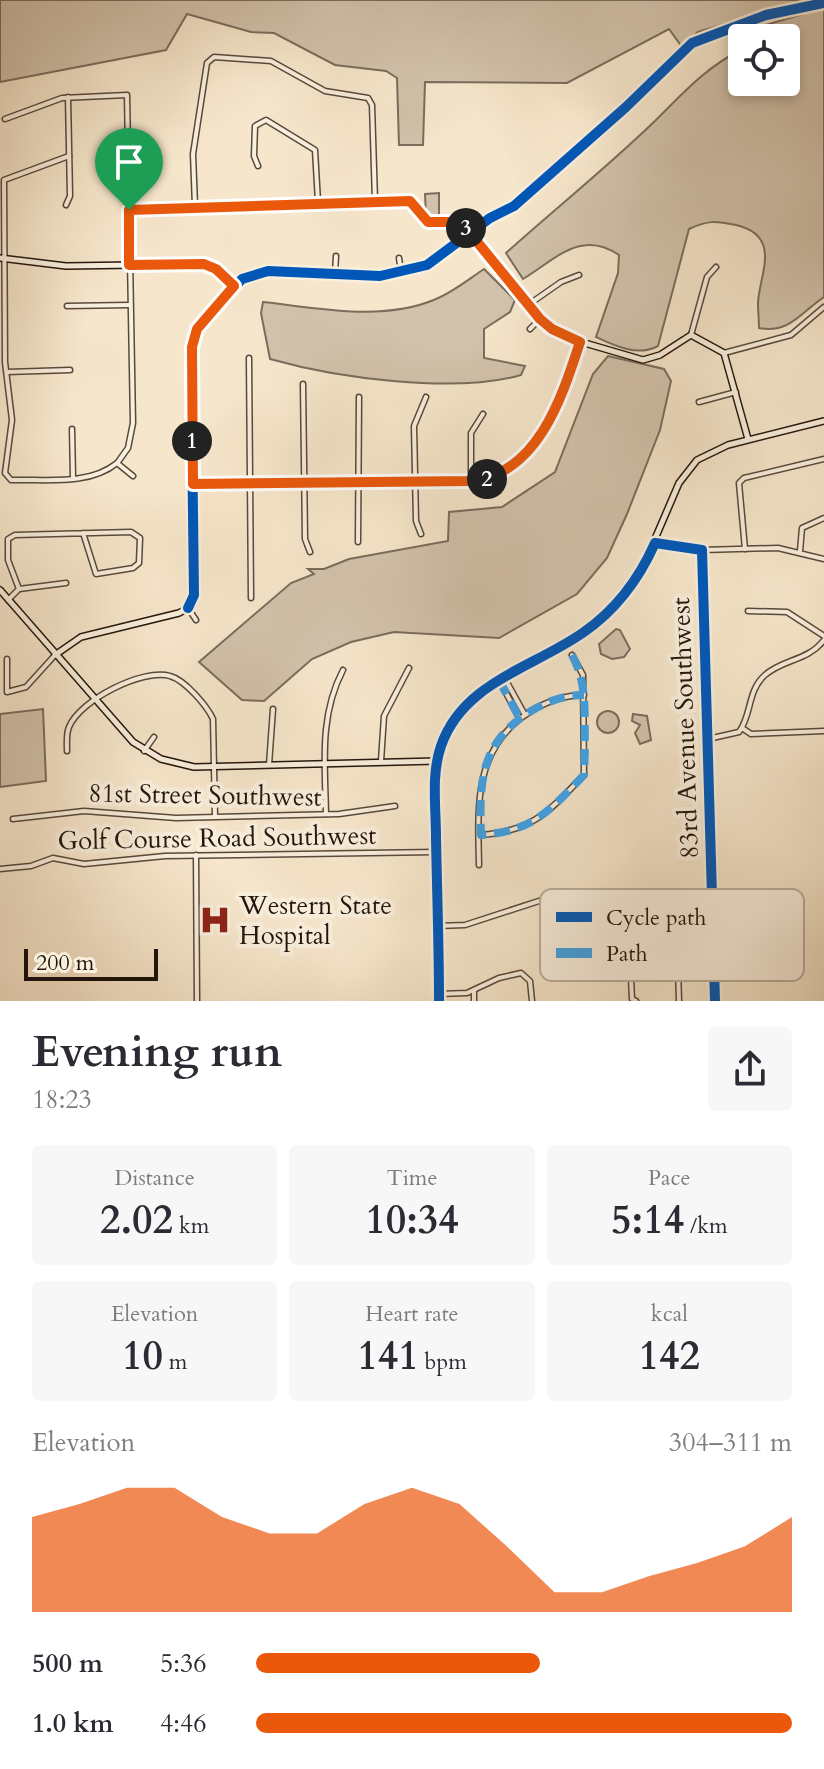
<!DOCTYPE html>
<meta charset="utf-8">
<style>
:root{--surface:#fff;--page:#f7f7f7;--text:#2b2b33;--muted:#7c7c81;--accent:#ea580c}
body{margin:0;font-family:Cardo,serif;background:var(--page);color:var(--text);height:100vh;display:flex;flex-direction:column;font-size:30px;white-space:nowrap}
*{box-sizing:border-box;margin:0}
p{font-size:26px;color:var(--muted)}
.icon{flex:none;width:44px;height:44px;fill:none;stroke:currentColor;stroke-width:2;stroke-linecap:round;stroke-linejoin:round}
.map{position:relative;height:1001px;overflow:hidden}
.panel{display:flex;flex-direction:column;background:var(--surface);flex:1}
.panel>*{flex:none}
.fabs{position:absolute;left:728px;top:24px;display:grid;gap:16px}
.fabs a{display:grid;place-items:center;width:72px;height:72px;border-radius:8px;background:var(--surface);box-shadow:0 4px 12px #0003;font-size:40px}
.scale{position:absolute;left:24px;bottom:20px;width:134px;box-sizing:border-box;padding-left:8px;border:4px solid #24150c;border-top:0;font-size:22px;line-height:28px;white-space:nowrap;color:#24150c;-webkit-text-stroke:6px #f9efdd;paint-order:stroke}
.pin{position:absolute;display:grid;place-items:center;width:68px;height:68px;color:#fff;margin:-82px -34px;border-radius:50% 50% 50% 0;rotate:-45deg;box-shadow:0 0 8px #0007}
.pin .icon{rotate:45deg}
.km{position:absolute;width:40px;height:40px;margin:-20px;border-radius:50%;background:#222;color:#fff;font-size:22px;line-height:40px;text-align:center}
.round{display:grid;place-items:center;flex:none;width:84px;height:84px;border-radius:8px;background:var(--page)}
.overview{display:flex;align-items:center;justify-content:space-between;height:136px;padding:0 32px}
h1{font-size:44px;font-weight:700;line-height:60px}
.stats{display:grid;grid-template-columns:repeat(3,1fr);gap:12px;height:136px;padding:8px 32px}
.stats div{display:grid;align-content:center;border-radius:8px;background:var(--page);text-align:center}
.stats b{font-size:40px;font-weight:700}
.stats small{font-size:22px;font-weight:400}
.stats p{font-size:22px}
.chart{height:224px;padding:16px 32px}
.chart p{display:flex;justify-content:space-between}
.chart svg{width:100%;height:144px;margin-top:8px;fill:var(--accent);opacity:.7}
ul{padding:0 32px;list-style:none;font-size:26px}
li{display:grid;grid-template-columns:128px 96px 1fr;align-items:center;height:60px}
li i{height:20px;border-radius:10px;background:var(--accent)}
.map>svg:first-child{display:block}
</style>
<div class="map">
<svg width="824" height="1001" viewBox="0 0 824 1001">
<rect width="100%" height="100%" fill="#f6e6cb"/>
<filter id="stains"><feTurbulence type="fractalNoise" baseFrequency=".0025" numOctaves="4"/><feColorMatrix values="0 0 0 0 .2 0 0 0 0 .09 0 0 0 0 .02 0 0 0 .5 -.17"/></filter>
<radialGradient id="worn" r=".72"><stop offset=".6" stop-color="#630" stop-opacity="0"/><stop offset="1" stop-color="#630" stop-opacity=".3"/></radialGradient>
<g fill="#d2c2ab" stroke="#7b6c5c" stroke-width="2">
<path d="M0 0H805L698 32 682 47 669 29 567 83 425 82 423 145H399L397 78 386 71 335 65 274 33 251 32 187 14 166 50 0 82Z"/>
<path d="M824 8V297C801 312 790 334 759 328 759 320 758 311 758 303 759 275 783 236 736 225 716 221 708 220 689 229L658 346C638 357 615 346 596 337L618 273 619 255C581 229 556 259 523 279L506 253C556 208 610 165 658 118 685 91 707 67 742 49V82H786V38H750L748 30Z"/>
<path d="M439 193V215L426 216 425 194Z"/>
<path d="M484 269 515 300 510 312 484 329V358L525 366 521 375C454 394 337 378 270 359L261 313 263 302C319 308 383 322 436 299 453 292 469 279 484 269Z"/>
<path d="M608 356 664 369 671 381 660 430 627 514 607 558 577 594 499 638 394 632 351 642 312 659 264 701 242 700 199 662 291 583 314 574 308 569H324L349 559 448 541 449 512 502 507 555 472 593 374Z"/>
<path d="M616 629 620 630 630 649 624 657 612 659 601 654 599 644Z"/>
<path d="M43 709 46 781 0 787V714Z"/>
<circle cx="608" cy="722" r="11"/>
<path d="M633 714 647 716 651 740 640 744 635 733 640 725 632 721Z"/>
</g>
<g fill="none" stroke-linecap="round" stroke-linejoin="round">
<path stroke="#776858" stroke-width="2" d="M375 0H440"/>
<defs>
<g id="street">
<path d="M5 119 62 98 127 95 133 423 128 448 118 462"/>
<path d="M69 156 4 180 5 362 12 420 5 473 11 480C45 479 89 486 117 463L133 476"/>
<path d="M258 166 254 156 255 126 266 120 315 150 318 202"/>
<path d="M66 205 70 196 68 97"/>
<path d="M195 206 193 154 207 63 214 57 271 61 325 91 368 98 372 105 375 201"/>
<path d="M129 210 407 201 415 203 428 222H459L470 232"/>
<path d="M399 258 401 272"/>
<path d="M335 273 336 256"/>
<path d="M528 305 561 282 579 275"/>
<path d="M67 306 129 305"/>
<path d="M530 329 540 319"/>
<path d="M691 335 707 277 716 267"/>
<path d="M724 353 791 335 824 307"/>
<path d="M249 358 251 598"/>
<path d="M7 372 70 370"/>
<path d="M303 384 305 539 310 552"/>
<path d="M699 402 736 392"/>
<path d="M72 429 73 478"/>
<path d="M471 481V433L483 414"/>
<path d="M193 484 471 481C538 473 562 398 580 342"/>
<path d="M421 534 416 521 414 426 426 397"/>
<path d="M358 542 359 397"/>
<path d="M745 549 739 483 744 478 824 459"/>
<path d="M702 550 778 548 824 559"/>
<path d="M800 551 802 528 824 518"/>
<path d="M19 589 66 583"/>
<path d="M8 600 19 589 8 560V539L15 535 131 532 140 538 139 563 133 568 96 574 83 533"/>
<path d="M188 608 196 620"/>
<path d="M748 611 787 612 824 636"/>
<path d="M7 659V692L26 687 55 655"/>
<path d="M504 677 525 715"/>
<path d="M499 680 520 719"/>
<path d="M742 728 751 734 824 731"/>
<path d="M708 739 739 732C752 715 747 691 765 675 783 659 808 661 824 640"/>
<path d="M67 751C67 743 66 734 69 727 80 700 143 668 170 676 185 680 207 706 213 719L215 816"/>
<path d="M144 751 154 737"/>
<path d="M381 761 384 716 409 668"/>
<path d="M269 765 273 709"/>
<path d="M326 814C325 764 319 716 343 670"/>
<path d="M13 819 84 811 176 818 339 814 395 806"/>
<path d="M481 835C534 831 549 811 584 775L583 675 572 655"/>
<path d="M196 855 197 1001"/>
<path d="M479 865C478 810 473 755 521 718 540 704 560 695 584 695"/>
<path d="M0 869 31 866 53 858 84 864 165 856 436 852"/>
<path d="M437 926 465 925 542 900 643 896 712 899"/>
<path d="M678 968 679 1001"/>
<path d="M474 991V1001"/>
<path d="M439 994 467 993 499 978 521 973 530 981 532 1001"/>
<path d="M636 1001 632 999 630 957H658L678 968H713"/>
</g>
<g id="secondary">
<path d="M471 233 540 319 571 339 643 360 660 355 691 335 724 353 748 439"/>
<path d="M0 258 66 266 204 264 216 269 234 286"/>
<path d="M655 543 702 550 715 1001"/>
<path d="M0 590 133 742 161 759 194 767 437 761"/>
<path d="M55 655 81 637 179 613 188 608 194 595 191 352 197 329 242 279 268 271 380 276 427 265 490 218 514 206 626 107 692 43 766 15 824 3"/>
<path d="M439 1001 435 771 450 724 463 707 490 685 585 631 618 602 639 576 679 483 697 460 728 445 824 421"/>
</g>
</defs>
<use href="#street" stroke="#58493c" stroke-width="7"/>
<use href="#secondary" stroke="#24150c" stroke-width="8"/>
<use href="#street" stroke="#f9efdd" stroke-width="4"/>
<use href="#secondary" stroke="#f9efdd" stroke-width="5"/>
<g stroke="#3ea2e9" stroke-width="8" stroke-dasharray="16 8" stroke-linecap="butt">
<path d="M572 655C588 684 584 715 585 747L584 775C549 811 534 831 481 835 479 780 481 742 531 711 548 701 564 695 584 695"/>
<path d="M499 680 520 719"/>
</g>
<defs>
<g id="cycleway">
<path d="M188 608 194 595 191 352 197 329 242 279 268 271 380 276 427 265 490 218 514 206 626 107 692 43 766 15 824 3"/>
<path d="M439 1001C439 946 437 892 436 837 436 807 431 775 441 746 463 682 533 668 584 632 617 609 639 579 655 543L702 550 715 1001"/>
</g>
</defs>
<use href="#cycleway" stroke="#f9efdd" stroke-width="15"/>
<use href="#cycleway" stroke="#0057b8" stroke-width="10"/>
</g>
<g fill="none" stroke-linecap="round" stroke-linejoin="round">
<defs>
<path id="route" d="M410 201 428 222H461L540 319 552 329 580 342C562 397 538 474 471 481L193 484 192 347 197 329 234 286 216 269 204 264 129 265V210Z"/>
</defs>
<use href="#route" stroke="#fff" stroke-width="16"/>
<use href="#route" stroke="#ea580c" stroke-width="10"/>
</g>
<defs>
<symbol id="hospital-bare" viewBox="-9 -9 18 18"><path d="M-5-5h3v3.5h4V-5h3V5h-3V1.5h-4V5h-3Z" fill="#8f2418" stroke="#f9efdd" stroke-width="2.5" paint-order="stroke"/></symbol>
</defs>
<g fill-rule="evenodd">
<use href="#hospital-bare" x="193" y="898" width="44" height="44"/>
</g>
<g text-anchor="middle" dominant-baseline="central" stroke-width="8" stroke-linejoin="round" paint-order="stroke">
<g font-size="26" fill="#24150c" stroke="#f9efdd">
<text transform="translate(685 728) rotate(-92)">83rd Avenue Southwest</text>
<text transform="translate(205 795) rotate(1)">81st Street Southwest</text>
<text transform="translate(217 838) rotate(-1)">Golf Course Road Southwest</text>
</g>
<g font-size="26" fill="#24150c" stroke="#f9efdd" text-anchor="start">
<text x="239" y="905">Western State<tspan x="239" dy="30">Hospital</tspan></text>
</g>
</g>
<rect x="540" y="889" width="264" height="92" rx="12" fill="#f9efdd" stroke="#b9ae9e" stroke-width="2"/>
<rect x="556" y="912" width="36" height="10" fill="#0057b8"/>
<rect x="556" y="948" width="36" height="10" fill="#3ea2e9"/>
<g font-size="22" fill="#24150c">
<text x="606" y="925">Cycle path</text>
<text x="606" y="961">Path</text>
</g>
<rect width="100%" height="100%" filter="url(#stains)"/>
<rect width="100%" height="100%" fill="url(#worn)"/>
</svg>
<div class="fabs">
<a><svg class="icon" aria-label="locate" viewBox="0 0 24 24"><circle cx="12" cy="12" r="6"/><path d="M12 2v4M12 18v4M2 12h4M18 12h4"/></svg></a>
</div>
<div class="scale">200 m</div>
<div class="pin" style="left:129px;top:210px;background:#1e9e55"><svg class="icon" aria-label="arrive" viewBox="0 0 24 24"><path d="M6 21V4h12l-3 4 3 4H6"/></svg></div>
<b class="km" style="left:192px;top:441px">1</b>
<b class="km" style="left:487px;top:479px">2</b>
<b class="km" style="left:466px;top:228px">3</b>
</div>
<section class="panel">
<div class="overview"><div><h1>Evening run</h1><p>18:23</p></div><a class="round"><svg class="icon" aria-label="share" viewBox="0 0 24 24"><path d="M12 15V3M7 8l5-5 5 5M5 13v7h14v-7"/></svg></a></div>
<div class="stats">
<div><p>Distance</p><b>2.02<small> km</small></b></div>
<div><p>Time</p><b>10:34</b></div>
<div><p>Pace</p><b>5:14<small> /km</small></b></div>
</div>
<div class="stats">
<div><p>Elevation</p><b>10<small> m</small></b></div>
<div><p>Heart rate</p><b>141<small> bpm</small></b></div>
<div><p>kcal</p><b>142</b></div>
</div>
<div class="chart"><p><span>Elevation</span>304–311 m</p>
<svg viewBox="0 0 160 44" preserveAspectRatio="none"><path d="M0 44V15L10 11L20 6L30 6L40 15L50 20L60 20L70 11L80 6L90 11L100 24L110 38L120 38L130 33L140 29L150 24L160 15V44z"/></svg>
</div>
<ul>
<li><b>500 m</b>5:36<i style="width:53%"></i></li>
<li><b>1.0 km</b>4:46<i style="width:100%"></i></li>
</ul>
</section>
